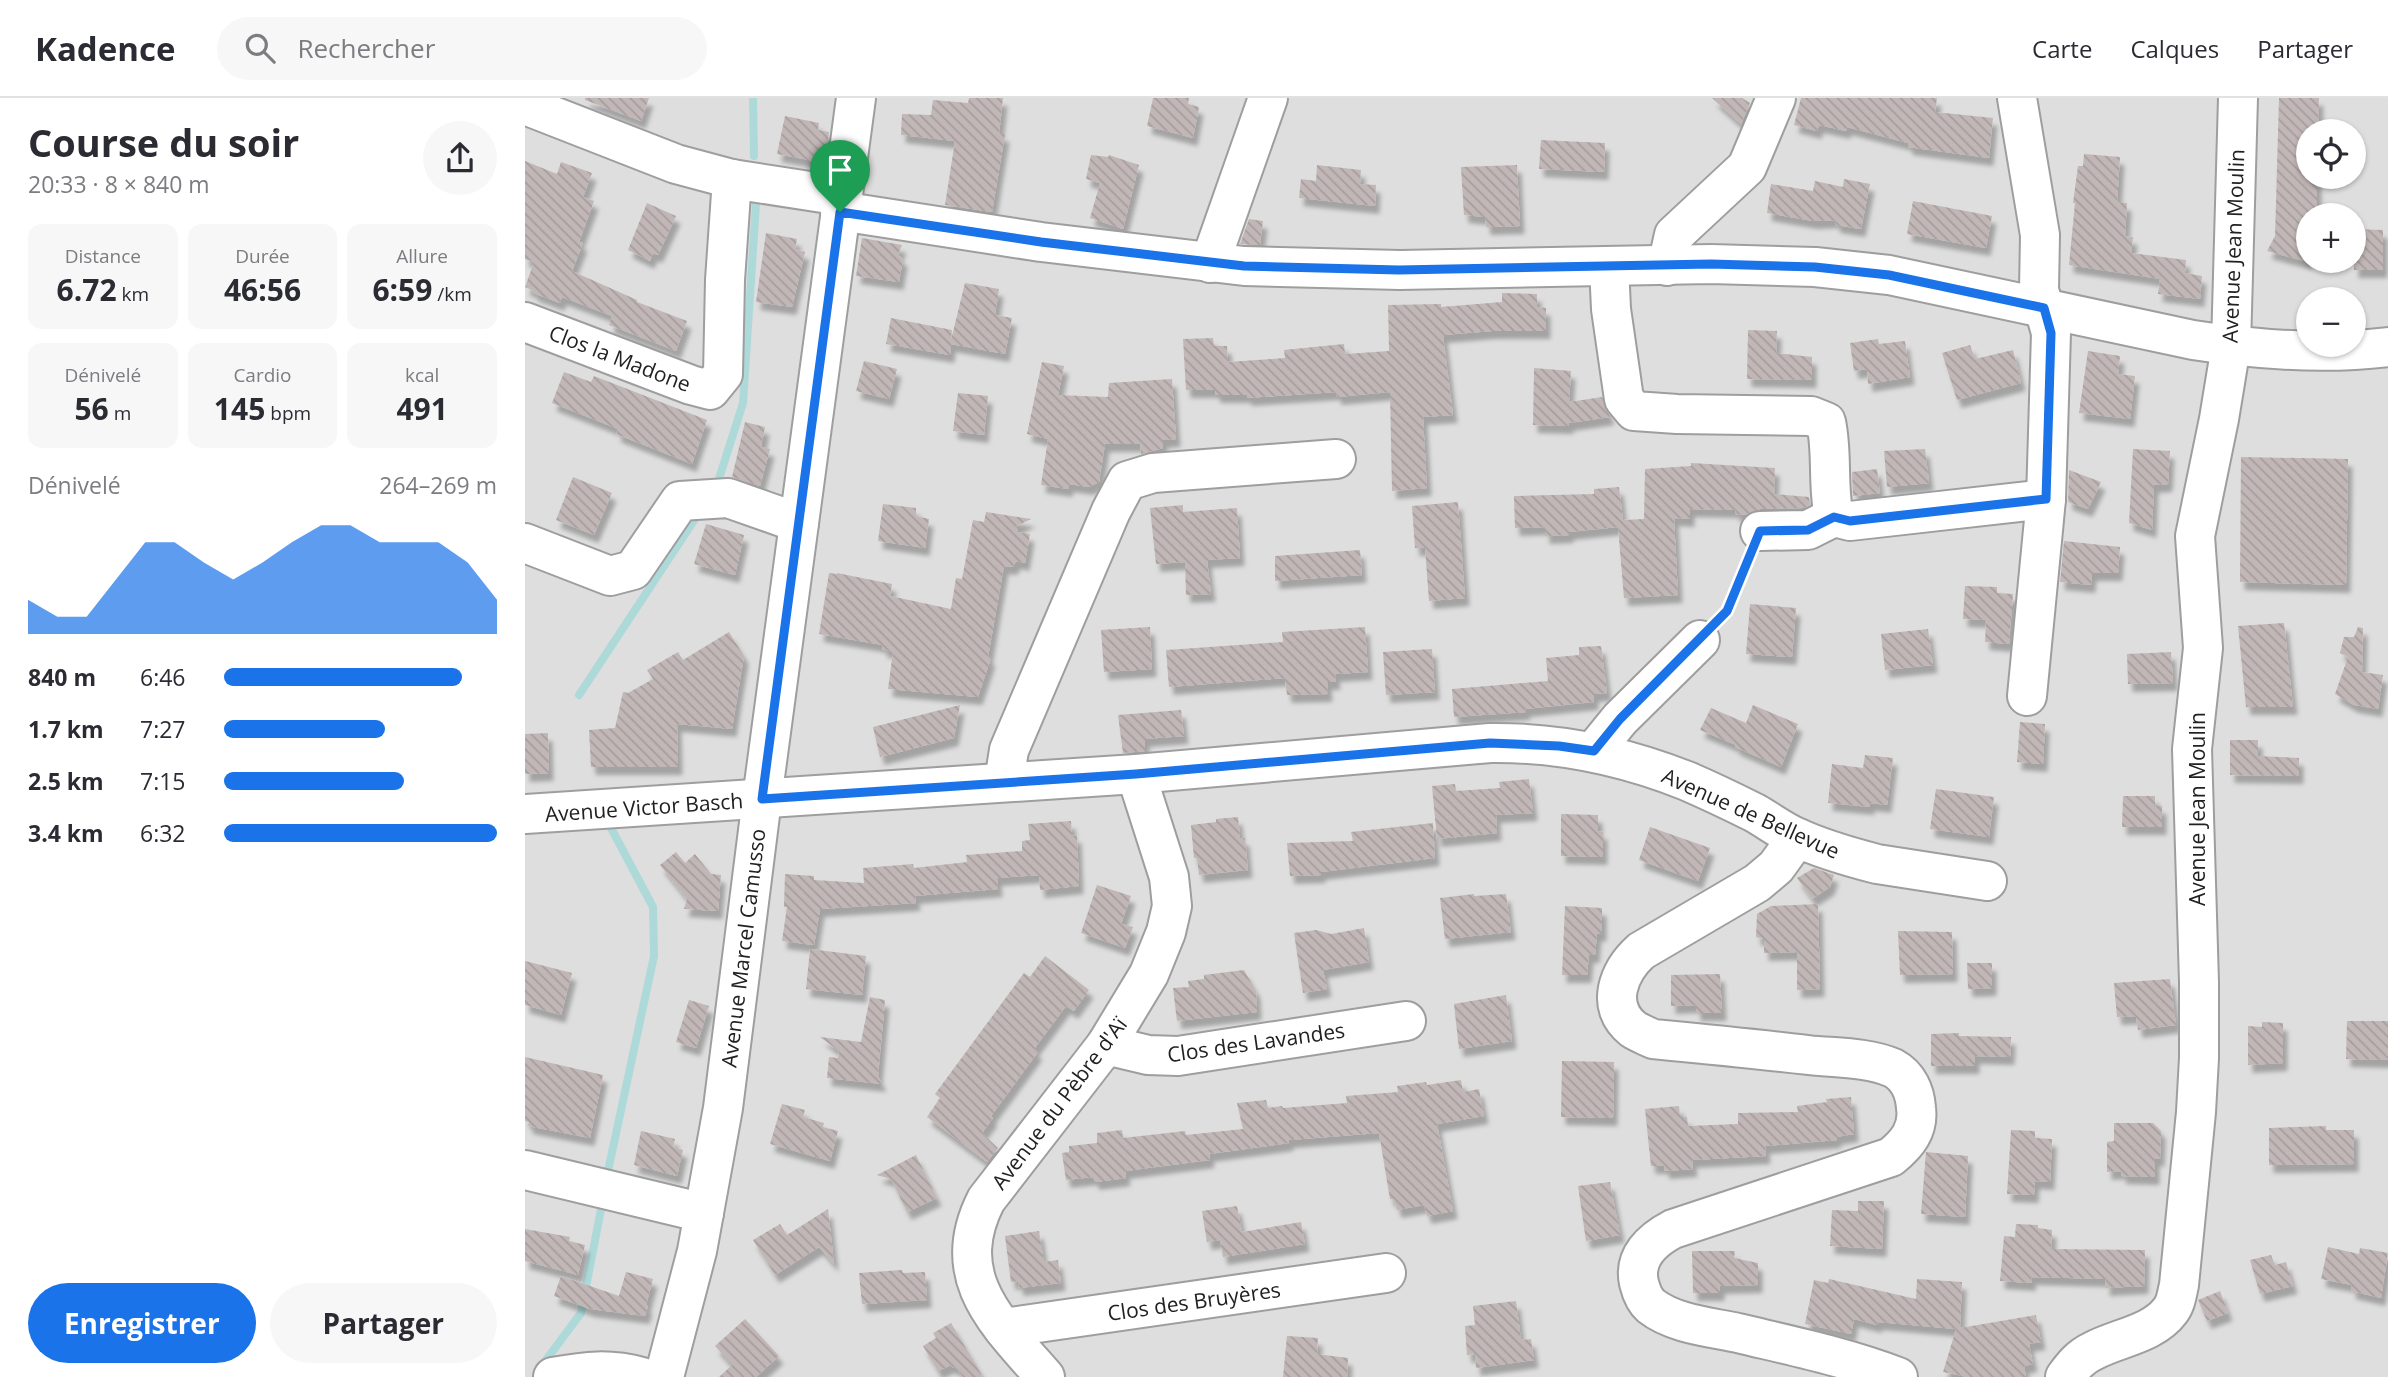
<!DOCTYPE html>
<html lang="fr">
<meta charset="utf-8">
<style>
:root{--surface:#fff;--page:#f7f7f7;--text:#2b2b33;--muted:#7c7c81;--line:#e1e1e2;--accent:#1a73e8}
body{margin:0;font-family:"Open Sans",sans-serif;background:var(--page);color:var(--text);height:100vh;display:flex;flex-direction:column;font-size:26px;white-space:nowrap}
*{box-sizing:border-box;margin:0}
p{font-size:23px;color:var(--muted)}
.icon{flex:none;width:38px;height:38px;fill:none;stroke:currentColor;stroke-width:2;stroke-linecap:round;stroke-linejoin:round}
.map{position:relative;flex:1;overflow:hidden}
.details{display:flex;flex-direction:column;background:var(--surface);width:525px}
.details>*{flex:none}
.buttons{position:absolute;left:1771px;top:21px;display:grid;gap:14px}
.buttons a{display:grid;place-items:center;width:70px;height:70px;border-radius:50%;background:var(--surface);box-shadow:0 2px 5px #0004;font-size:35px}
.pin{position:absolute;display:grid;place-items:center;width:60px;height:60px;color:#fff;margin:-72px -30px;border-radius:50% 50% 50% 0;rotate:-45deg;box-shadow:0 0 7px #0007}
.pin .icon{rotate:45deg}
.round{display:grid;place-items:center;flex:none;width:74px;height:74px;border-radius:37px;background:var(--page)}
.summary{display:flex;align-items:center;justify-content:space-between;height:119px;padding:0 28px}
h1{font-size:38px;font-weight:700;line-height:52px}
.stats{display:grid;grid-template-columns:repeat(3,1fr);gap:10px;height:119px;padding:7px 28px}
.stats div{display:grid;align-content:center;border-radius:14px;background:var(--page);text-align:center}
.stats b{font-size:30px;font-weight:700}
.stats small{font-size:19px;font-weight:400}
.stats p{font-size:19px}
.chart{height:196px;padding:14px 28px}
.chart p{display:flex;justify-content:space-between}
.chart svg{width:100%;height:126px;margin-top:7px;fill:var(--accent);opacity:.7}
.action{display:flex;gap:14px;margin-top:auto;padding:14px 28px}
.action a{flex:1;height:80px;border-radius:42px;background:var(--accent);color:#fff;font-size:28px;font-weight:700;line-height:80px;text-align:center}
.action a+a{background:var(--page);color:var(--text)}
ul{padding:0 28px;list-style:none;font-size:23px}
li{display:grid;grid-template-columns:112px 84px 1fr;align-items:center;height:52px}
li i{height:18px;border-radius:9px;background:var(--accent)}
header{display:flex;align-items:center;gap:42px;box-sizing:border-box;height:98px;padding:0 35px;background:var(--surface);border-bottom:2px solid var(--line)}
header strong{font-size:33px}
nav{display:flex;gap:38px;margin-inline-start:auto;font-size:24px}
.search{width:490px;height:63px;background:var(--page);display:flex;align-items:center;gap:18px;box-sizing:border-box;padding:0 24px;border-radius:38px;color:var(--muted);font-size:26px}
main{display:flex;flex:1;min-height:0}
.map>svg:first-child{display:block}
</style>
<header>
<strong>Kadence</strong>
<div class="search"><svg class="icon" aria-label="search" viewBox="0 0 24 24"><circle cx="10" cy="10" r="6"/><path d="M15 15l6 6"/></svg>Rechercher</div>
<nav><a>Carte</a><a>Calques</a><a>Partager</a></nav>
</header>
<main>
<section class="details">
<div class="summary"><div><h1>Course du soir</h1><p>20:33 · 8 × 840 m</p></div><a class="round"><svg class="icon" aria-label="share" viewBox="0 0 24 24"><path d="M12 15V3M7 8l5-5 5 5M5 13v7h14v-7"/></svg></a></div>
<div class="stats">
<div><p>Distance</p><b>6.72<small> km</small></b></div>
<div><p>Durée</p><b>46:56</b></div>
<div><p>Allure</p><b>6:59<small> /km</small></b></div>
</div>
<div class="stats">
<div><p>Dénivelé</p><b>56<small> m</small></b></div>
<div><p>Cardio</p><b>145<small> bpm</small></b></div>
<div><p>kcal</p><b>491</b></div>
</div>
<div class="chart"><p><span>Dénivelé</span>264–269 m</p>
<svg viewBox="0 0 160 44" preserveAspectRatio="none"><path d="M0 44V32L10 38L20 38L30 25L40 12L50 12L60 19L70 25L80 19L90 12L100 6L110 6L120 12L130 12L140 12L150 19L160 32V44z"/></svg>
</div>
<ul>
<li><b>840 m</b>6:46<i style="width:87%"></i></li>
<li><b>1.7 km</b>7:27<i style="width:59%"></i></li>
<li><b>2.5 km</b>7:15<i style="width:66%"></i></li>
<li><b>3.4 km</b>6:32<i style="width:100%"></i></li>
</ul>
<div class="action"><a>Enregistrer</a><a>Partager</a></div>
</section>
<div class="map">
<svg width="1863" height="1279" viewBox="0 0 1863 1279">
<defs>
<pattern id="building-back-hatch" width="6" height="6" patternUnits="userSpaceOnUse" patternTransform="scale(1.75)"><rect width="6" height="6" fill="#c1b7b6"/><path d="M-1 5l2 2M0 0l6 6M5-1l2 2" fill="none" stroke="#a69d9c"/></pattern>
<filter id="shadow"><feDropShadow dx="4.5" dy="8" stdDeviation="2" flood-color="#0004"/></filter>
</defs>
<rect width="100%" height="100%" fill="#f0ece9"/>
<path fill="#dfdede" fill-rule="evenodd" d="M0 0H1863V1279H0ZM1783 33H1829V79H1783ZM1783 117H1829V163H1783ZM1783 201H1829V247H1783Z"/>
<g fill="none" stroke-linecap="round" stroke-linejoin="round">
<g stroke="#aed9d9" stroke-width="8">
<path d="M228 0 229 58"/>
<path d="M192 387 218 305 231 106"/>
<path d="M54 597 170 421"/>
<path d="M83 1073 129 858 128 809 86 730"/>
<path d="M21 1262 56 1215 76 1111"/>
</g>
</g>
<g fill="url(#building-back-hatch)" filter="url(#shadow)">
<path d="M60 0H124L116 23 60 2Z"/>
<path d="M444 0H478L474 36H480L467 114 420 107 430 43 376 37 377 16 406 17 408 2 443 5Z"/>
<path d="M628 0H664L663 6 674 9 668 40 622 28Z"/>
<path d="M1187 0H1217L1225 5 1216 26Z"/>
<path d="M1276 0H1412L1410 14 1468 20 1464 60 1383 49V45L1322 29 1321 33 1294 27 1292 33 1269 27Z"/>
<path d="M1754 0H1794L1793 33H1783V79H1792V117H1783V164L1742 153 1750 138Z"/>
<path d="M260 18 294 25 293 32 304 34 300 65 252 56Z"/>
<path d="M1016 42 1080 45 1079 74 1014 71Z"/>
<path d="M1559 56 1595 59 1592 104 1602 105 1600 138 1608 139 1606 155 1661 162 1660 175 1677 178 1675 201 1633 196 1635 181 1544 167 1550 105H1548L1553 68H1558Z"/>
<path d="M566 57 583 59 584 57 614 67 598 131 565 120 575 85 561 81Z"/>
<path d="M0 63 32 76 36 64 67 75 58 99 69 103 54 144 58 145 47 173 112 202V204L162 223 151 253 84 227 87 218 37 199 35 205 8 195 9 193 0 189 9 164 0 161Z"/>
<path d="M792 67 836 72 835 86 851 87 850 108 774 100 776 81 791 83Z"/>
<path d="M992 67 995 128 961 129 960 119 939 117 936 69Z"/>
<path d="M1319 81 1345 86 1336 131 1311 127 1310 122 1288 123 1242 115 1246 86 1288 93 1290 83 1318 89Z"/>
<path d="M1388 103 1467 118 1461 150 1382 136Z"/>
<path d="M122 105 151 118 133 157 128 155 125 163 103 152Z"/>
<path d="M724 121 738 123 735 147 715 146Z"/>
<path d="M1829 131 1858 132V172H1829Z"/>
<path d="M241 135 272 141 270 151 280 154 267 209 231 204Z"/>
<path d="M337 140 377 147 373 157 378 161 374 184 331 178Z"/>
<path d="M440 185 474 191 470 217 487 220 480 256 426 246 425 257 361 246 366 220 427 232 426 242Z"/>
<path d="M977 195 1012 196V209L1021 210V233H967L918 237 928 317 898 319 902 390 867 393 865 294 812 299 811 294 722 300V297H691L690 292H661L658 241 688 240 689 248H702L703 264 760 260 759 252 819 246 820 256 864 253 863 207 916 206V209L977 204Z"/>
<path d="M1223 232 1252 233 1251 255 1287 259V282L1222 281Z"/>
<path d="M1353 241 1354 246 1380 243 1385 279 1343 286 1342 271 1329 273 1325 245Z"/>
<path d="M1445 247 1450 261 1488 252 1496 285 1432 302 1417 255Z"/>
<path d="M1563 253 1595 258 1593 276 1610 278 1605 321 1554 315Z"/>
<path d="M339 263 372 271 364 301 331 293Z"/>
<path d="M517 264 539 268 533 297 583 299 584 285 647 281 651 341 638 342V350L616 356 615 346H580L574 384 564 389 544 386 543 391 516 387 523 341 502 336Z"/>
<path d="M1009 270 1046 273 1044 304 1077 299 1085 319 1044 325V328L1008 327Z"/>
<path d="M39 274 66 284 69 278 182 322 167 366 91 336 93 331 27 305Z"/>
<path d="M433 295 463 298 459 337 428 333Z"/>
<path d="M220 324 240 329 236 349 245 351 235 388 207 379Z"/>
<path d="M1400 351 1404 385 1362 389 1359 353Z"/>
<path d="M1608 351 1645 353 1643 386 1629 387 1627 432 1604 425Z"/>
<path d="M1716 359 1823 361 1821 487 1715 484Z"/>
<path d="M1166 365 1250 370 1249 396 1284 399 1285 407 1278 410 1235 411 1221 417 1210 416 1211 412 1165 411V421L1149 420 1153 497 1099 500 1093 429 1044 434V437L1020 438V429L990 430 989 398 1069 396V391L1094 389 1098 422 1119 421 1120 371 1166 368Z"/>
<path d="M1352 371 1355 395 1328 398 1327 374Z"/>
<path d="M1544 372 1576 384 1563 411 1543 404Z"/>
<path d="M48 379 87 395 69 437 31 422Z"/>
<path d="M933 404 940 500 904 503 900 450H890L887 408Z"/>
<path d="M358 406 391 410V418L404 421 400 450 353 443Z"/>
<path d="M658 407V414L712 410 715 460 682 462 686 496 661 497 660 464 631 466 625 410Z"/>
<path d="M461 414 506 421 490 429H493L492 434 505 436 500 465 491 463 488 469 479 468 463 559 466 560 453 599 363 591 368 554 357 551 358 547 294 536 304 475 312 476V475L367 486 365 498 426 511 431 480 437 481 448 422 459 424Z"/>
<path d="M181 426 219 437 210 477 169 466Z"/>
<path d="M1539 443 1595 449 1593 475H1567L1566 487 1535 484Z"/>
<path d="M835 452 837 477 750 483V458Z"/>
<path d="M1440 488 1472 489V495L1488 496 1484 546 1460 544 1461 522 1438 521Z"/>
<path d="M1225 506 1271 510 1267 559 1221 556Z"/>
<path d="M1759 525 1768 609H1721L1713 528Z"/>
<path d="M625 529 627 571 579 574 576 532Z"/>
<path d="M840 529 843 574 810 576 811 584H802L803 596 762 597 760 580 644 589 641 552 758 544 757 534Z"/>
<path d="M1833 529 1838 530 1837 574 1858 577 1853 611 1829 607 1810 596 1823 559 1815 555 1819 539H1829Z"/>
<path d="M1403 531 1408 567 1360 572 1356 536Z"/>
<path d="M204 534 219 558 207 631 152 626 153 669H66L64 632 90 630 98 594 103 595 128 581 122 572 153 554 158 562Z"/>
<path d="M1076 548 1082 595 1069 596V604L1000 611 1001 614 929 619 927 591 1023 583 1021 560 1054 557V549Z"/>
<path d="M907 551 910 594 861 597 858 554Z"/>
<path d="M1646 554 1648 585 1603 586 1602 556Z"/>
<path d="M435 607 429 640 355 659 348 629Z"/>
<path d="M1228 607 1273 626 1256 669 1210 649 1211 647 1175 632 1186 610 1221 625Z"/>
<path d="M656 612 659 638 620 641V653L598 655 593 617Z"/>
<path d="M1495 624 1520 626 1518 666 1492 664Z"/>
<path d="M23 635 24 675 0 676V636Z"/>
<path d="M1705 642H1733V658L1774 660V678L1705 677Z"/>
<path d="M1340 657 1368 660 1362 707 1345 705V709L1303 705 1307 666 1338 670Z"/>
<path d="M1004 681 1008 715 971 717 972 735 912 741 907 688 930 686 931 693 975 690 974 684Z"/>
<path d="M1411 691 1469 699 1464 739 1405 731Z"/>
<path d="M1598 698H1630V708H1637V729H1597Z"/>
<path d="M1036 716 1073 717V733L1078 734V759L1036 758Z"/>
<path d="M713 719 715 740H720L723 772 674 777 672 760H669L666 727 691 724V721Z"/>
<path d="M546 723 547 738 552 737 554 788 515 792 514 777 472 780 473 791 438 794 434 792 436 794 390 798 391 805 295 811 289 847 257 843 262 809H259L260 776 289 778V782L339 785 338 770 388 766 389 770 442 764 441 757 497 753V743L505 742 503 726Z"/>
<path d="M908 725 910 760 796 774V777L765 778 762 745 828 743 826 734Z"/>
<path d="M1125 729 1185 750 1173 783 1114 762Z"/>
<path d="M151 754 160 765 170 756 186 776 196 777 193 813 159 811 162 801 135 767Z"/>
<path d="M1289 770 1309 777 1305 789 1287 801 1272 780Z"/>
<path d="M572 787 606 798 596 826 608 829 600 850 556 835Z"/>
<path d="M949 796V798L981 796 986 834 920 841 915 800Z"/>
<path d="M1293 806 1295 891 1272 892V854L1239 855V841L1231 839 1232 816 1246 808Z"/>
<path d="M1040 808 1077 810V836L1072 835 1070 857H1064L1062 877H1037Z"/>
<path d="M839 830 844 864 798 872 802 891 778 895 769 835 791 832 806 836Z"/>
<path d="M1373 833 1427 834 1428 876 1375 877Z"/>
<path d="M285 851 341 858 337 897 281 891Z"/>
<path d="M520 858 564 892 549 913 541 908 509 951 513 954 466 1018 468 1020 457 1035 473 1050 462 1064 402 1019 415 1000 410 996 499 875 505 879Z"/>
<path d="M0 863 47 875 36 917 0 907Z"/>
<path d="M1442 865H1467V890L1443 891Z"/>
<path d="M719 872 731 893 732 914 652 923 648 890 664 889 663 883 679 881V877Z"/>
<path d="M1195 876 1197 915H1171V907L1146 908V877Z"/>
<path d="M1645 881 1651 927 1613 932 1611 918 1592 919 1589 885Z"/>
<path d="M981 897 987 943 934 951 929 906Z"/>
<path d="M345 899 360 902 353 978 357 986 302 980 304 959 313 960 314 953 295 939 336 944Z"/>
<path d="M164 902 184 908 171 950 151 944Z"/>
<path d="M1822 923H1863V962L1821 961Z"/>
<path d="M1737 924 1758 925V965L1723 967V928L1737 929Z"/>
<path d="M1434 935V938L1486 939 1485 959 1450 958V968H1406V936Z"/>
<path d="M0 959 78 977 65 1040 3 1028 4 1024 0 1023Z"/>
<path d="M1037 963 1089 964 1088 1020 1036 1019Z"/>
<path d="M936 982 938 994 954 991 959 1018 912 1026 928 1113 902 1118 899 1107 872 1112 869 1101H865L854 1035 764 1042V1045L684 1056 685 1062 600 1073 601 1080 570 1084 568 1079 541 1082 537 1055 544 1054V1048L572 1045V1035L597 1032 598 1040 660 1033 661 1037 718 1031 712 1005 741 1002 743 1010 757 1008 758 1010 822 1005 821 998 873 994 872 988 901 984 902 987Z"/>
<path d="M1326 999 1329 1036 1311 1039 1312 1042 1240 1048 1241 1058 1167 1062 1168 1071 1140 1073 1139 1068H1126L1120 1011 1154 1008 1155 1019H1162L1163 1028 1213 1026V1015L1273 1014 1272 1008 1302 1004 1301 1001Z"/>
<path d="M257 1006 280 1012 278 1019 299 1025 298 1029 313 1033 305 1063 245 1046Z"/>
<path d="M1589 1025H1628L1636 1033 1635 1061 1630 1060V1079L1596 1078 1597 1073 1582 1074V1044L1589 1043Z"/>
<path d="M1801 1028V1032H1829V1066L1744 1067V1030Z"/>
<path d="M1486 1032 1510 1033V1040L1527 1041 1525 1084 1510 1083 1509 1097 1482 1096Z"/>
<path d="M116 1033 150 1041 148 1049 158 1052 152 1078 109 1067Z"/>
<path d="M1401 1054 1443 1058 1440 1119 1396 1116Z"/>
<path d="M391 1057 412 1100 382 1114 366 1081 352 1077Z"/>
<path d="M1085 1084 1095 1137 1061 1143 1053 1088Z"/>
<path d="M1333 1103H1359L1357 1151 1305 1148 1307 1112 1333 1113Z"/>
<path d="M712 1108 717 1134 776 1124 780 1146 698 1159 695 1142 682 1144 677 1113Z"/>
<path d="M303 1111 309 1166 294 1149 250 1177 228 1142 255 1126 262 1137Z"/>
<path d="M1491 1126 1513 1127V1130L1527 1132 1526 1151 1620 1152 1619 1188 1580 1190 1581 1181 1506 1179 1507 1185 1475 1183 1479 1138 1490 1139Z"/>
<path d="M0 1131 45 1139 44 1143 60 1147 53 1177 0 1163Z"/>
<path d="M514 1133 519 1164 533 1162 536 1185 494 1190 493 1183 486 1184 480 1138Z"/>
<path d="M1803 1149 1834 1156 1835 1150 1863 1155 1856 1200 1826 1193 1827 1187 1796 1181Z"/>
<path d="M1167 1153H1210L1209 1160 1233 1165V1187L1195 1188V1195H1168Z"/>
<path d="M1746 1157 1750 1167 1761 1164 1768 1188 1735 1196 1725 1162Z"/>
<path d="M377 1172 378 1175 400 1174 402 1202 337 1206 334 1175Z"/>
<path d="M101 1174 128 1181 121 1207 123 1208 120 1218 65 1211 29 1198 36 1178 94 1198Z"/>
<path d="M1304 1181 1391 1201 1392 1181 1437 1184 1435 1230 1511 1217 1516 1244 1504 1246 1508 1266 1499 1268 1501 1279H1443L1418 1274 1431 1231 1353 1224 1352 1227 1329 1221 1326 1236 1280 1226 1289 1182 1303 1185Z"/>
<path d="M1695 1193 1703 1215 1682 1223 1673 1202Z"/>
<path d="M991 1203 996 1242 1006 1241 1009 1262 951 1270 950 1256 942 1257 940 1228 950 1227 948 1208Z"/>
<path d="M220 1221 254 1258 231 1279H194L207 1267 190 1248Z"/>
<path d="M426 1225 457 1277 454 1279H438L431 1269 428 1270 426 1267 413 1273 398 1248 411 1240 408 1235Z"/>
<path d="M762 1238 793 1240 792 1256 823 1260 822 1279H758Z"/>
</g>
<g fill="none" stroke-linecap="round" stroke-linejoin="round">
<defs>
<g id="minor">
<path d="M1492 0 1515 137 1514 192 1526 235 1521 401 1502 598"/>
<path d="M0 7 151 66 207 81 317 98"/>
<path d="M315 113 516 144 719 168 875 172 1186 166 1290 169 1364 177 1668 242C1733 252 1798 257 1863 249"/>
<path d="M685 165 743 0"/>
<path d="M1084 168 1086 211 1099 301 1109 313 1152 316 1286 318 1301 324C1308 356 1302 387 1309 419L1325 423 1521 401"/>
<path d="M1142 168 1149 137 1222 69 1251 0"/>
<path d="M0 224 166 287 185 292 198 276 200 182 207 81"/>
<path d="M1235 433 1283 432 1309 419"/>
<path d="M0 445 85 478 108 472 155 403 203 400 274 425"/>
<path d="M1069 653 1095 621 1175 542"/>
<path d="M479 684 484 652 586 413 602 383 628 375 811 361"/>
<path d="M0 716 611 676 965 645C1034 644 1099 658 1162 683 1185 693 1208 704 1230 715 1244 723 1257 733 1271 739 1296 751 1325 759 1352 766L1462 783"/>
<path d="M1272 740 1251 769 1232 785 1116 853C1094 873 1079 908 1108 931 1114 935 1122 938 1128 941 1180 946 1232 951 1283 957 1310 960 1343 959 1368 970 1383 978 1390 994 1391 1010 1394 1032 1382 1046 1366 1059L1148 1131C1127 1142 1108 1159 1114 1185 1116 1193 1119 1202 1126 1208 1149 1226 1185 1229 1213 1235 1267 1248 1321 1259 1373 1279"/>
<path d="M581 947 623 957 653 958 881 923"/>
<path d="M0 1072 179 1115"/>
<path d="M478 1230 861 1175"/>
<path d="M28 1279C61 1273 84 1270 117 1279"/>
<path d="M139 1279 172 1153 198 1010 237 701 331 0"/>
<path d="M520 1279C472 1224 422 1179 461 1102L581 947 624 876 641 834 647 808 644 779 611 676"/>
<path d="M1540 1279C1548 1268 1555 1259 1568 1253 1592 1240 1628 1236 1645 1213 1651 1206 1652 1195 1654 1187L1671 1014 1674 960V884L1667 651 1678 550 1670 438 1694 321 1706 248 1713 0"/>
</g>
</defs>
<use href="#minor" stroke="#9e9e9e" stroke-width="42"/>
<path stroke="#ec7e8b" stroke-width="4.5" stroke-dasharray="3.5 3.5" stroke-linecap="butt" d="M1195 520 1202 513 1223 463"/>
<use href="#minor" stroke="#fff" stroke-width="38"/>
</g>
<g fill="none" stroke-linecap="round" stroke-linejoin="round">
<defs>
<path id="route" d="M315 114 516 144 719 168 874 172 1186 166 1290 169 1364 177 1519 210 1526 235 1521 401 1325 423 1309 419 1283 432 1235 433 1202 513 1095 621 1069 653 1034 648 965 645 611 676 237 701Z"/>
</defs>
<use href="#route" stroke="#fff" stroke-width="14"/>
<use href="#route" stroke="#1a73e8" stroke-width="9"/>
</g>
<g text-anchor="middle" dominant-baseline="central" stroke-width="5" stroke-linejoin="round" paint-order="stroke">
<g font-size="21" fill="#212121" stroke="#fff">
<text transform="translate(1708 148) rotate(-88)">Avenue Jean Moulin</text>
<text transform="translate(95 260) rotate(21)">Clos la Madone</text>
<text transform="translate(119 709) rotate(-4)">Avenue Victor Basch</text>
<text transform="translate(1672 711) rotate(-90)">Avenue Jean Moulin</text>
<text transform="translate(1226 715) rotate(24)">Avenue de Bellevue</text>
<text transform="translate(218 850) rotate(-83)">Avenue Marcel Camusso</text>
<text transform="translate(731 944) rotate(-8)">Clos des Lavandes</text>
<text transform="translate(534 1005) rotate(-53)">Avenue du Pèbre d'Aï</text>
<text transform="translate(669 1203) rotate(-8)">Clos des Bruyères</text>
</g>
</g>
</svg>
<div class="buttons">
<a><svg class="icon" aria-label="locate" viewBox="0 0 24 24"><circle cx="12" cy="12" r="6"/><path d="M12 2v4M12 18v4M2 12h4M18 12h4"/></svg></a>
<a>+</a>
<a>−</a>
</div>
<div class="pin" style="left:315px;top:114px;background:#1e9e55"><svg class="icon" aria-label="arrive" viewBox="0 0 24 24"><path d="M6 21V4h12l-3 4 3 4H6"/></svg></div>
</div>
</main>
